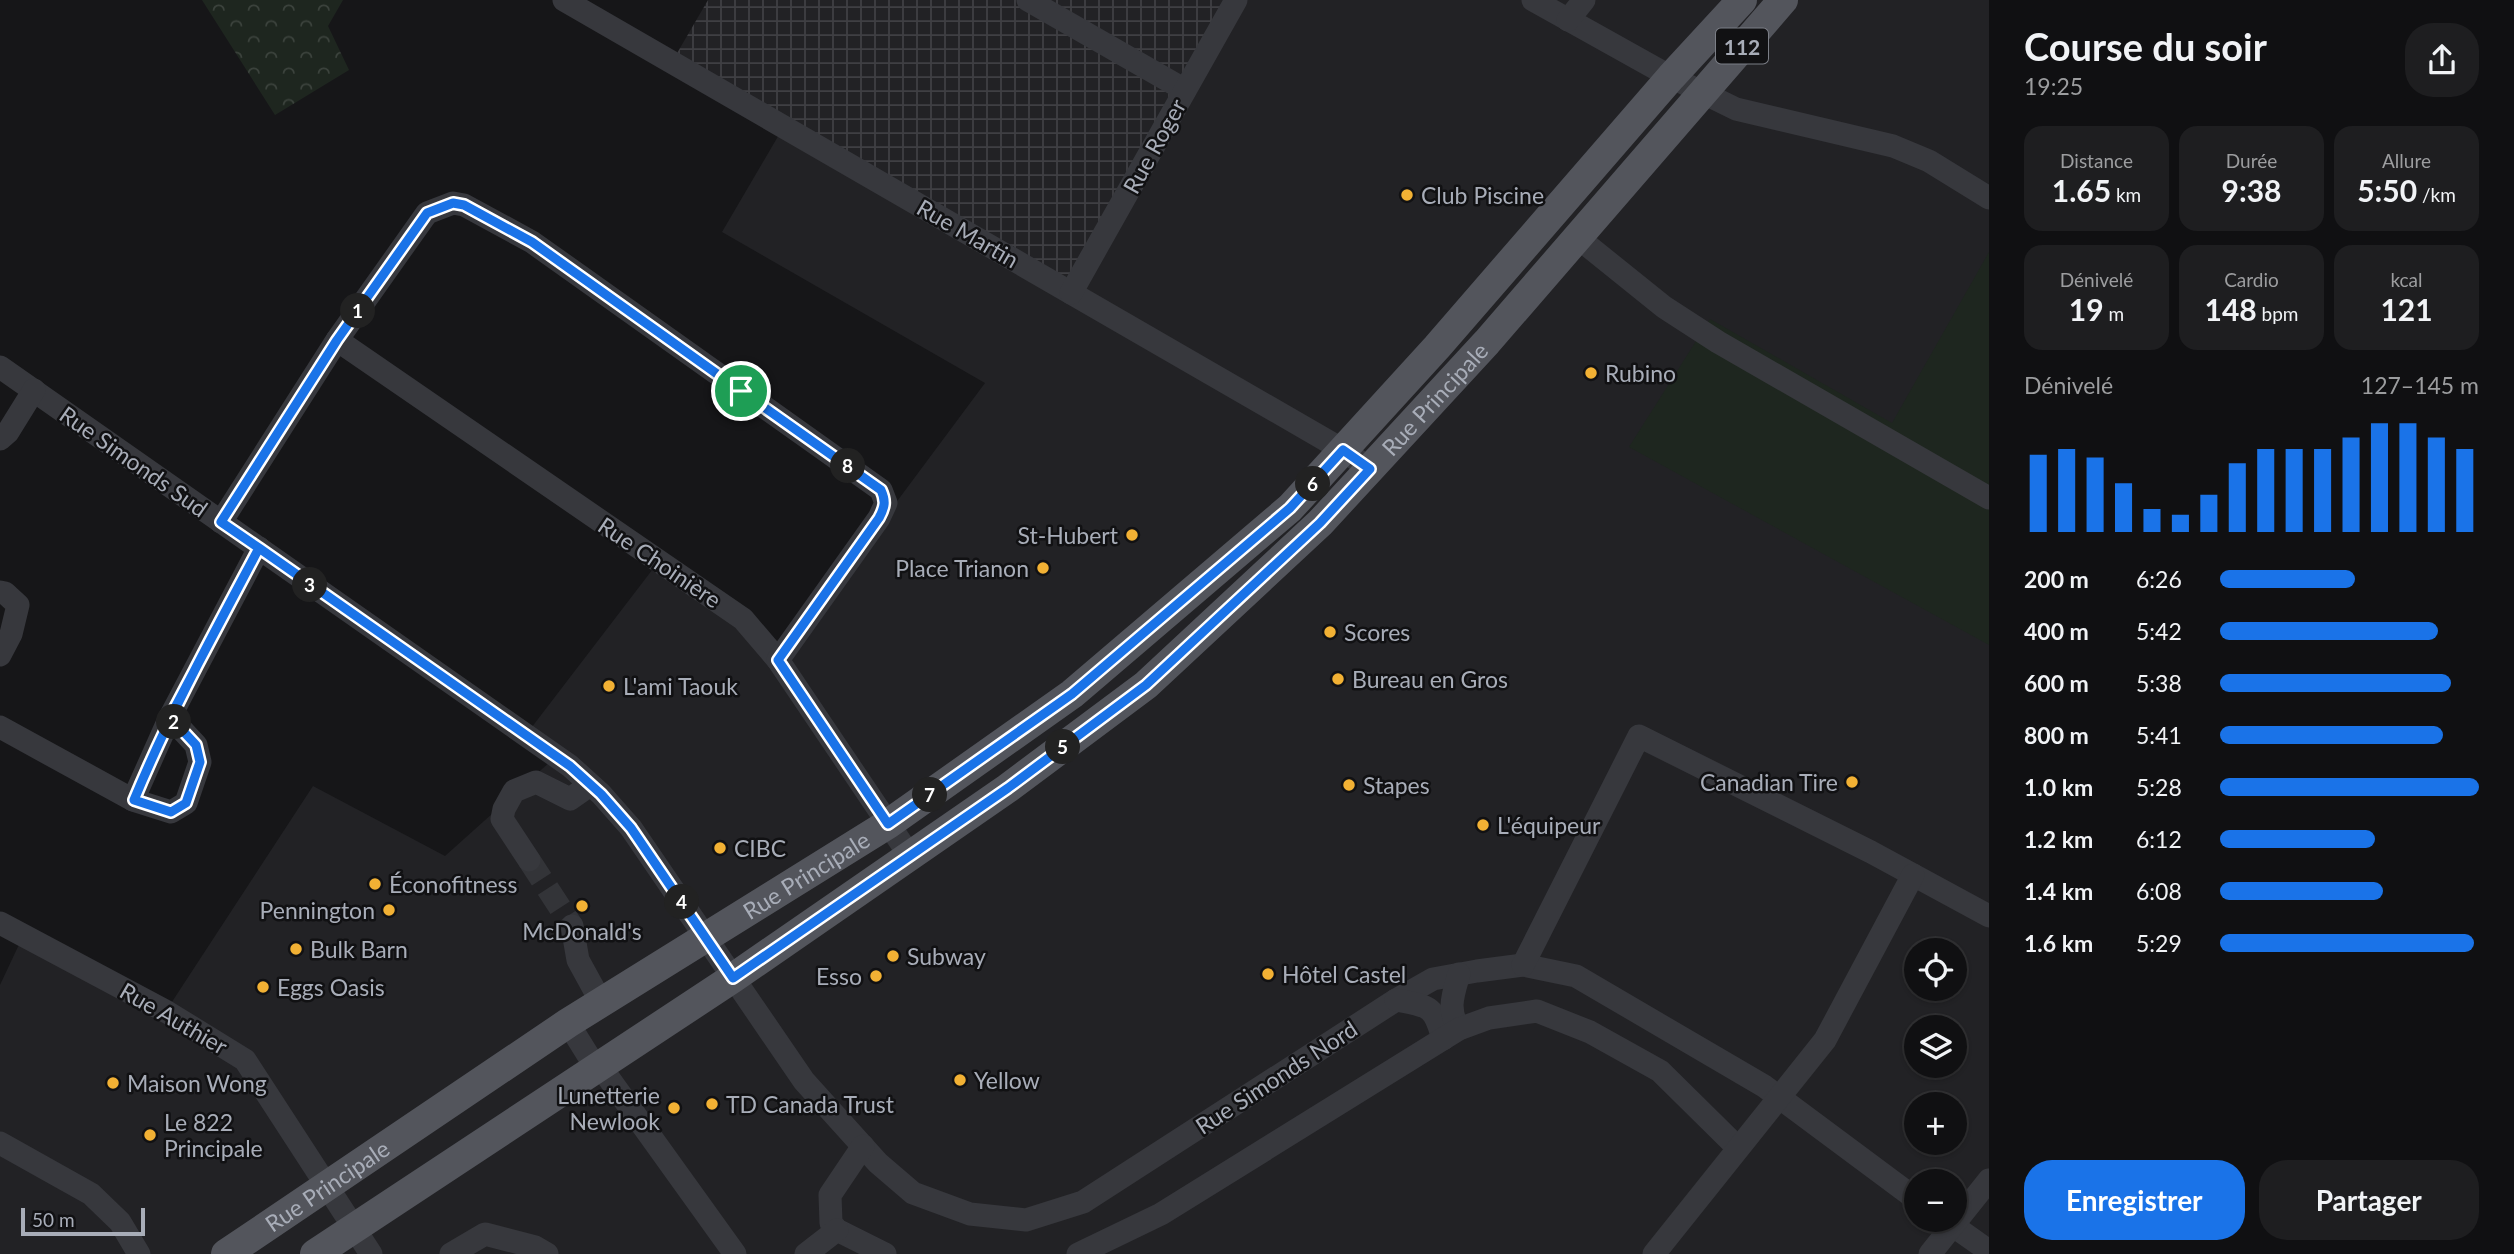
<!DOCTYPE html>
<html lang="fr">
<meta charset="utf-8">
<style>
:root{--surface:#101012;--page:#1e1e20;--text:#f1f3f6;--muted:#9c9d9f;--line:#303032;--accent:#1a73e8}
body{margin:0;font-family:Lato,sans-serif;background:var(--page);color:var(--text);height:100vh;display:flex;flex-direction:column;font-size:26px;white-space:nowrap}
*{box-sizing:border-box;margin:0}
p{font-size:23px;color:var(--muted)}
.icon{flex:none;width:38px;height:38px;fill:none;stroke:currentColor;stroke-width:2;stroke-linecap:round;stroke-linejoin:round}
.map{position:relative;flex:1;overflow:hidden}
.details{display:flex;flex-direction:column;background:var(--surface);width:525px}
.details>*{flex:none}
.fabs{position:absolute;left:1904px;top:938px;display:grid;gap:14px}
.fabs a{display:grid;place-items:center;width:63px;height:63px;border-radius:50%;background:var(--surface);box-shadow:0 2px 5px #0004,0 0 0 2px var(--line);font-size:35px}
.scale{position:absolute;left:21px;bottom:18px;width:124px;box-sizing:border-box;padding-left:7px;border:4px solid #a8adb8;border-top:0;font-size:19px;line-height:24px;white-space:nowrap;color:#a8adb8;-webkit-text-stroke:5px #111113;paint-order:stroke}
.pin{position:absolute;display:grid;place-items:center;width:60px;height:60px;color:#fff;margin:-30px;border:4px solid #fff;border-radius:50%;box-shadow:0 2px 7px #0007}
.km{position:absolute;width:35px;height:35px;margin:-18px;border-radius:50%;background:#222;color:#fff;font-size:19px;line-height:35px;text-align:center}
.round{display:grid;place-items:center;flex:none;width:74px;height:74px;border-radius:28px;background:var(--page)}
.headline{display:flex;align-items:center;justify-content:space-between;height:119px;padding:0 35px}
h1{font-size:38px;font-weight:700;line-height:52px}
.figures{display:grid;grid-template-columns:repeat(3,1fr);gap:10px;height:119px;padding:7px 35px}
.figures div{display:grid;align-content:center;border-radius:18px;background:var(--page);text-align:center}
.figures b{font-size:30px;font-weight:700}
.figures small{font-size:19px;font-weight:400}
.figures p{font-size:19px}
.chart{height:196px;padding:14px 35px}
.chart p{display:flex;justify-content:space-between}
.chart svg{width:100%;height:126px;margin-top:7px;stroke:var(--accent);stroke-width:6}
.button{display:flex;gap:14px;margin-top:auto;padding:14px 35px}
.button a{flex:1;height:80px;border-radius:28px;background:var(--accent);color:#fff;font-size:28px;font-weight:700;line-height:80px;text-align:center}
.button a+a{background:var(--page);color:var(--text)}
ul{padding:0 35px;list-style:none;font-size:23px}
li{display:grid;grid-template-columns:112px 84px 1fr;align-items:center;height:52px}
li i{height:18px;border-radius:9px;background:var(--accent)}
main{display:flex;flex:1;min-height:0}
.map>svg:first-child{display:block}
</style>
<main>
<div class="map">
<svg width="1989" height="1254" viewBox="0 0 1989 1254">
<defs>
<pattern id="industrial-grid" width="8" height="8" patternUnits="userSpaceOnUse" patternTransform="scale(1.75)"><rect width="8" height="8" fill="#222225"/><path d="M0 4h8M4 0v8" fill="none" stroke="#3f3f43"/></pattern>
<pattern id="forest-crowns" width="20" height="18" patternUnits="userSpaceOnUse" patternTransform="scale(1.75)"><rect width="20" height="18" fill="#1e261f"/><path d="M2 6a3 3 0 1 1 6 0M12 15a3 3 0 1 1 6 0" fill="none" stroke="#3c433d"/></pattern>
</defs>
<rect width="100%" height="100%" fill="#161618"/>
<path fill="#222225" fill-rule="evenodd" d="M1236 0H1989V1254H0V985L23 936 166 1011 313 786 445 856 551 761 525 736 659 561 779 660 985 383 722 232 787 121ZM1916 950H1955V989H1916ZM1916 1027H1955V1066H1916ZM1916 1104H1955V1143H1916ZM1916 1181H1955V1220H1916Z"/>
<path fill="url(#industrial-grid)" d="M708 0H1230L1066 284 676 55Z"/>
<path fill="#1e261f" d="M1989 252V645L1629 447 1710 319 1892 423Z"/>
<path fill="url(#forest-crowns)" d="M202 0H343L328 26 349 70 275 115Z"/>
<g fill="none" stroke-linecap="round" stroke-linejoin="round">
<path stroke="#333438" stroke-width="23" stroke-dasharray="23 11" stroke-linecap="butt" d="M529 860 572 926"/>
<g stroke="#37383d" stroke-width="23">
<path d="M564 0 1343 450 1370 469"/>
<path d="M1028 0 1185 90"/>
<path d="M1533 0 1671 77 1736 109 1893 146 1929 161 1989 198"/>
<path d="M1568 20 1584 0"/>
<path d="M1577 237 1664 307 1718 342 1989 498"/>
<path d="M1071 293 1236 0"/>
<path d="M337 340 743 619 778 660 910 856"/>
<path d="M0 367 570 766 601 794 631 828 804 1081 878 1163 913 1193 970 1214 1026 1220 1083 1202 1396 1000 1433 979 1477 971 1523 965 1576 976 1764 1086 1916 1199"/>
<path d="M0 439 8 432 34 390"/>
<path d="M221 522 337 340 427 213 453 203 464 205 532 242 881 490 886 503 879 518 778 660"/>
<path d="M0 592 5 593 18 605 11 634 0 655"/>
<path d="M0 727 133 800 170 717 259 548"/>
<path d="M133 800 171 812 186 803 200 762 196 745 170 717"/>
<path d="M529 860 502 819 504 809 514 791 536 782 570 799 590 785"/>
<path d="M0 923 167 1012 245 1060 371 1254"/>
<path d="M572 926 578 960 601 1002"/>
<path d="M1523 965 1639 736 1871 852 1989 916"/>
<path d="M1396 1000C1429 1006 1434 1005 1443 1039"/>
<path d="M568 1023 596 1068"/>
<path d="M1459 1029C1447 1009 1453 995 1459 974"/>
<path d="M600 1066 735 1254"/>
<path d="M0 1143 91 1194 120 1222 139 1254"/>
<path d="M863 1146 830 1195 831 1223 837 1230 885 1254"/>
<path d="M1945 1220 1989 1251"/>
<path d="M451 1254 485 1234 535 1247 547 1254"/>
<path d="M806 1254 837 1230"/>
<path d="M1078 1254 1161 1214 1459 1029 1489 1018 1537 1011 1590 1032 1660 1071 1738 1148"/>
<path d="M1654 1254 1825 1040 1913 875"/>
<path d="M1930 1254 1989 1180"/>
</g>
<g stroke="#53555c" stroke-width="30">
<path id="s1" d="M226 1254 568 1023 888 824 1072 694 1290 508 1437 347 1671 77 1742 0"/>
<path id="s2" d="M315 1254 733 978 1008 788 1146 685 1320 523 1487 342 1783 0"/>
</g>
</g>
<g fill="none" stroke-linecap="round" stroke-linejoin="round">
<defs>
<path id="route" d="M741 391 532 242 464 205 453 203 427 213 337 340 221 522 259 548 170 717 196 745 200 762 186 803 171 812 134 800C170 713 215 631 259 548L570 766 601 794 631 828 733 978 1008 788 1146 685 1320 523 1370 469 1343 450 1290 508 1072 694 888 824 778 660 879 518C885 507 886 501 881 490L741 391"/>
</defs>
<use href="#route" stroke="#fff" stroke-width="14"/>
<use href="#route" stroke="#1a73e8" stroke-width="9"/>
</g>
<g fill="#f2b134" stroke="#111113" stroke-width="2.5">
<circle cx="1407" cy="195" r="7"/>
<circle cx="1591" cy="373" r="7"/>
<circle cx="1132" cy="535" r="7"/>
<circle cx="1043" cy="568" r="7"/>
<circle cx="1330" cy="632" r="7"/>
<circle cx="1338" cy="679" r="7"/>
<circle cx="609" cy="686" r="7"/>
<circle cx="1852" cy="782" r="7"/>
<circle cx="1349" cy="785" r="7"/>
<circle cx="1483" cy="825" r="7"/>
<circle cx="720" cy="848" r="7"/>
<circle cx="375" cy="884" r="7"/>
<circle cx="582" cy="906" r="7"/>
<circle cx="389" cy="910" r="7"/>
<circle cx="296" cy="949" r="7"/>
<circle cx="893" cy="956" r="7"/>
<circle cx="1268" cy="974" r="7"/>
<circle cx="876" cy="976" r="7"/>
<circle cx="263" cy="987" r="7"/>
<circle cx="960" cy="1080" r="7"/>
<circle cx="113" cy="1083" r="7"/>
<circle cx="712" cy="1104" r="7"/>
<circle cx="674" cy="1108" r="7"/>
<circle cx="150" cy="1135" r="7"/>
</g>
<g text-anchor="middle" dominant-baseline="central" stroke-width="5" stroke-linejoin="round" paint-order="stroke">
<rect fill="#111113" stroke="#7b7e86" stroke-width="2" x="1716" y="28.5" width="52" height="35" rx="5"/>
<g font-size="21" font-weight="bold" fill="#a8adb8">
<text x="1742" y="46">112</text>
</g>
<g font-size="23" fill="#a8adb8" stroke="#111113">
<text transform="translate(1154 146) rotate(-61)">Rue Roger</text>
<text transform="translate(968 233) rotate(30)">Rue Martin</text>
<text stroke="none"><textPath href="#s2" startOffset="1414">Rue Principale</textPath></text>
<text transform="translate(134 461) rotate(35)">Rue Simonds Sud</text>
<text transform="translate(660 562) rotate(34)">Rue Choinière</text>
<text stroke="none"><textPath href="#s1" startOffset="693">Rue Principale</textPath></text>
<text transform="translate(174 1018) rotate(30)">Rue Authier</text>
<text transform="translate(1276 1077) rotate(-33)">Rue Simonds Nord</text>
<text stroke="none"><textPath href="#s1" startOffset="122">Rue Principale</textPath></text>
</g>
<g font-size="23" fill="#a8adb8" stroke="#111113" text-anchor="start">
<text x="1421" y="195">Club Piscine</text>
<text x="1605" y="373">Rubino</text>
<text x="1118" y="535" text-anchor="end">St-Hubert</text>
<text x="1029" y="568" text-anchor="end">Place Trianon</text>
<text x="1344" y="632">Scores</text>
<text x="1352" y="679">Bureau en Gros</text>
<text x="623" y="686">L'ami Taouk</text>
<text x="1838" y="782" text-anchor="end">Canadian Tire</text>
<text x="1363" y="785">Stapes</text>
<text x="1497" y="825">L'équipeur</text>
<text x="734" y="848">CIBC</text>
<text x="389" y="884">Éconofitness</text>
<text x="375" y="910" text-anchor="end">Pennington</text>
<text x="582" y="931" text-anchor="middle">McDonald's</text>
<text x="310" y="949">Bulk Barn</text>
<text x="907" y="956">Subway</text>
<text x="1282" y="974">Hôtel Castel</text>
<text x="862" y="976" text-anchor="end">Esso</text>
<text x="277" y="987">Eggs Oasis</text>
<text x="974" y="1080">Yellow</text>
<text x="127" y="1083">Maison Wong</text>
<text x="660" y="1095" text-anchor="end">Lunetterie<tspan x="660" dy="26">Newlook</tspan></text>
<text x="726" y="1104">TD Canada Trust</text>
<text x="164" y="1122">Le 822<tspan x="164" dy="26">Principale</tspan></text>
</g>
</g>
</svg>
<div class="fabs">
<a><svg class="icon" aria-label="locate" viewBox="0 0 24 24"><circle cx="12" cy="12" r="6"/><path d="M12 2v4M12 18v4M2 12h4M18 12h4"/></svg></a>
<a><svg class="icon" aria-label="layers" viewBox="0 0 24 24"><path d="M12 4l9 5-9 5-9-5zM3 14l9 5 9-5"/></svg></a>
<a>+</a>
<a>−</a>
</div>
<div class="scale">50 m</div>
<div class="pin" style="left:741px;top:391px;background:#1e9e55"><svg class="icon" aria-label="arrive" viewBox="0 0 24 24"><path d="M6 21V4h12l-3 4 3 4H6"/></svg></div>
<b class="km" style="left:358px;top:311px">1</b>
<b class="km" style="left:174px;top:722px">2</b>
<b class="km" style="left:310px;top:585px">3</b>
<b class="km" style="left:682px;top:902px">4</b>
<b class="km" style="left:1063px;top:747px">5</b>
<b class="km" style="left:1313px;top:484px">6</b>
<b class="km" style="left:930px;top:795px">7</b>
<b class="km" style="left:848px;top:466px">8</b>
</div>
<section class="details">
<div class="headline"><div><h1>Course du soir</h1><p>19:25</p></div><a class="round"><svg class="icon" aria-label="share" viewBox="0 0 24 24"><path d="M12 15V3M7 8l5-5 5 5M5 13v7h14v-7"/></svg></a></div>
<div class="figures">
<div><p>Distance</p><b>1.65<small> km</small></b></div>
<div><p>Durée</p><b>9:38</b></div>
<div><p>Allure</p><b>5:50<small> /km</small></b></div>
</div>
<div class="figures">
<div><p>Dénivelé</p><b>19<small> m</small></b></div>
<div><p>Cardio</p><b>148<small> bpm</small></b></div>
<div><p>kcal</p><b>121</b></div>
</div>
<div class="chart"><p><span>Dénivelé</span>127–145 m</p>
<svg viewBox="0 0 160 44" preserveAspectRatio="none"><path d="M5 44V17M15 44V15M25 44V18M35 44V27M45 44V36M55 44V38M65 44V31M75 44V20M85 44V15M95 44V15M105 44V15M115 44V11M125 44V6M135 44V6M145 44V11M155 44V15"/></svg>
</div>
<ul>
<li><b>200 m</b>6:26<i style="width:52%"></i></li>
<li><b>400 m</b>5:42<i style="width:84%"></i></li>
<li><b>600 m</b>5:38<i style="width:89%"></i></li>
<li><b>800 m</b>5:41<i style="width:86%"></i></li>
<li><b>1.0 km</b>5:28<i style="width:100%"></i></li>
<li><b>1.2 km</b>6:12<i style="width:60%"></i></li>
<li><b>1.4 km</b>6:08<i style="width:63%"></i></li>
<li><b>1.6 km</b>5:29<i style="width:98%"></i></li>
</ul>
<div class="button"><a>Enregistrer</a><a>Partager</a></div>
</section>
</main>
